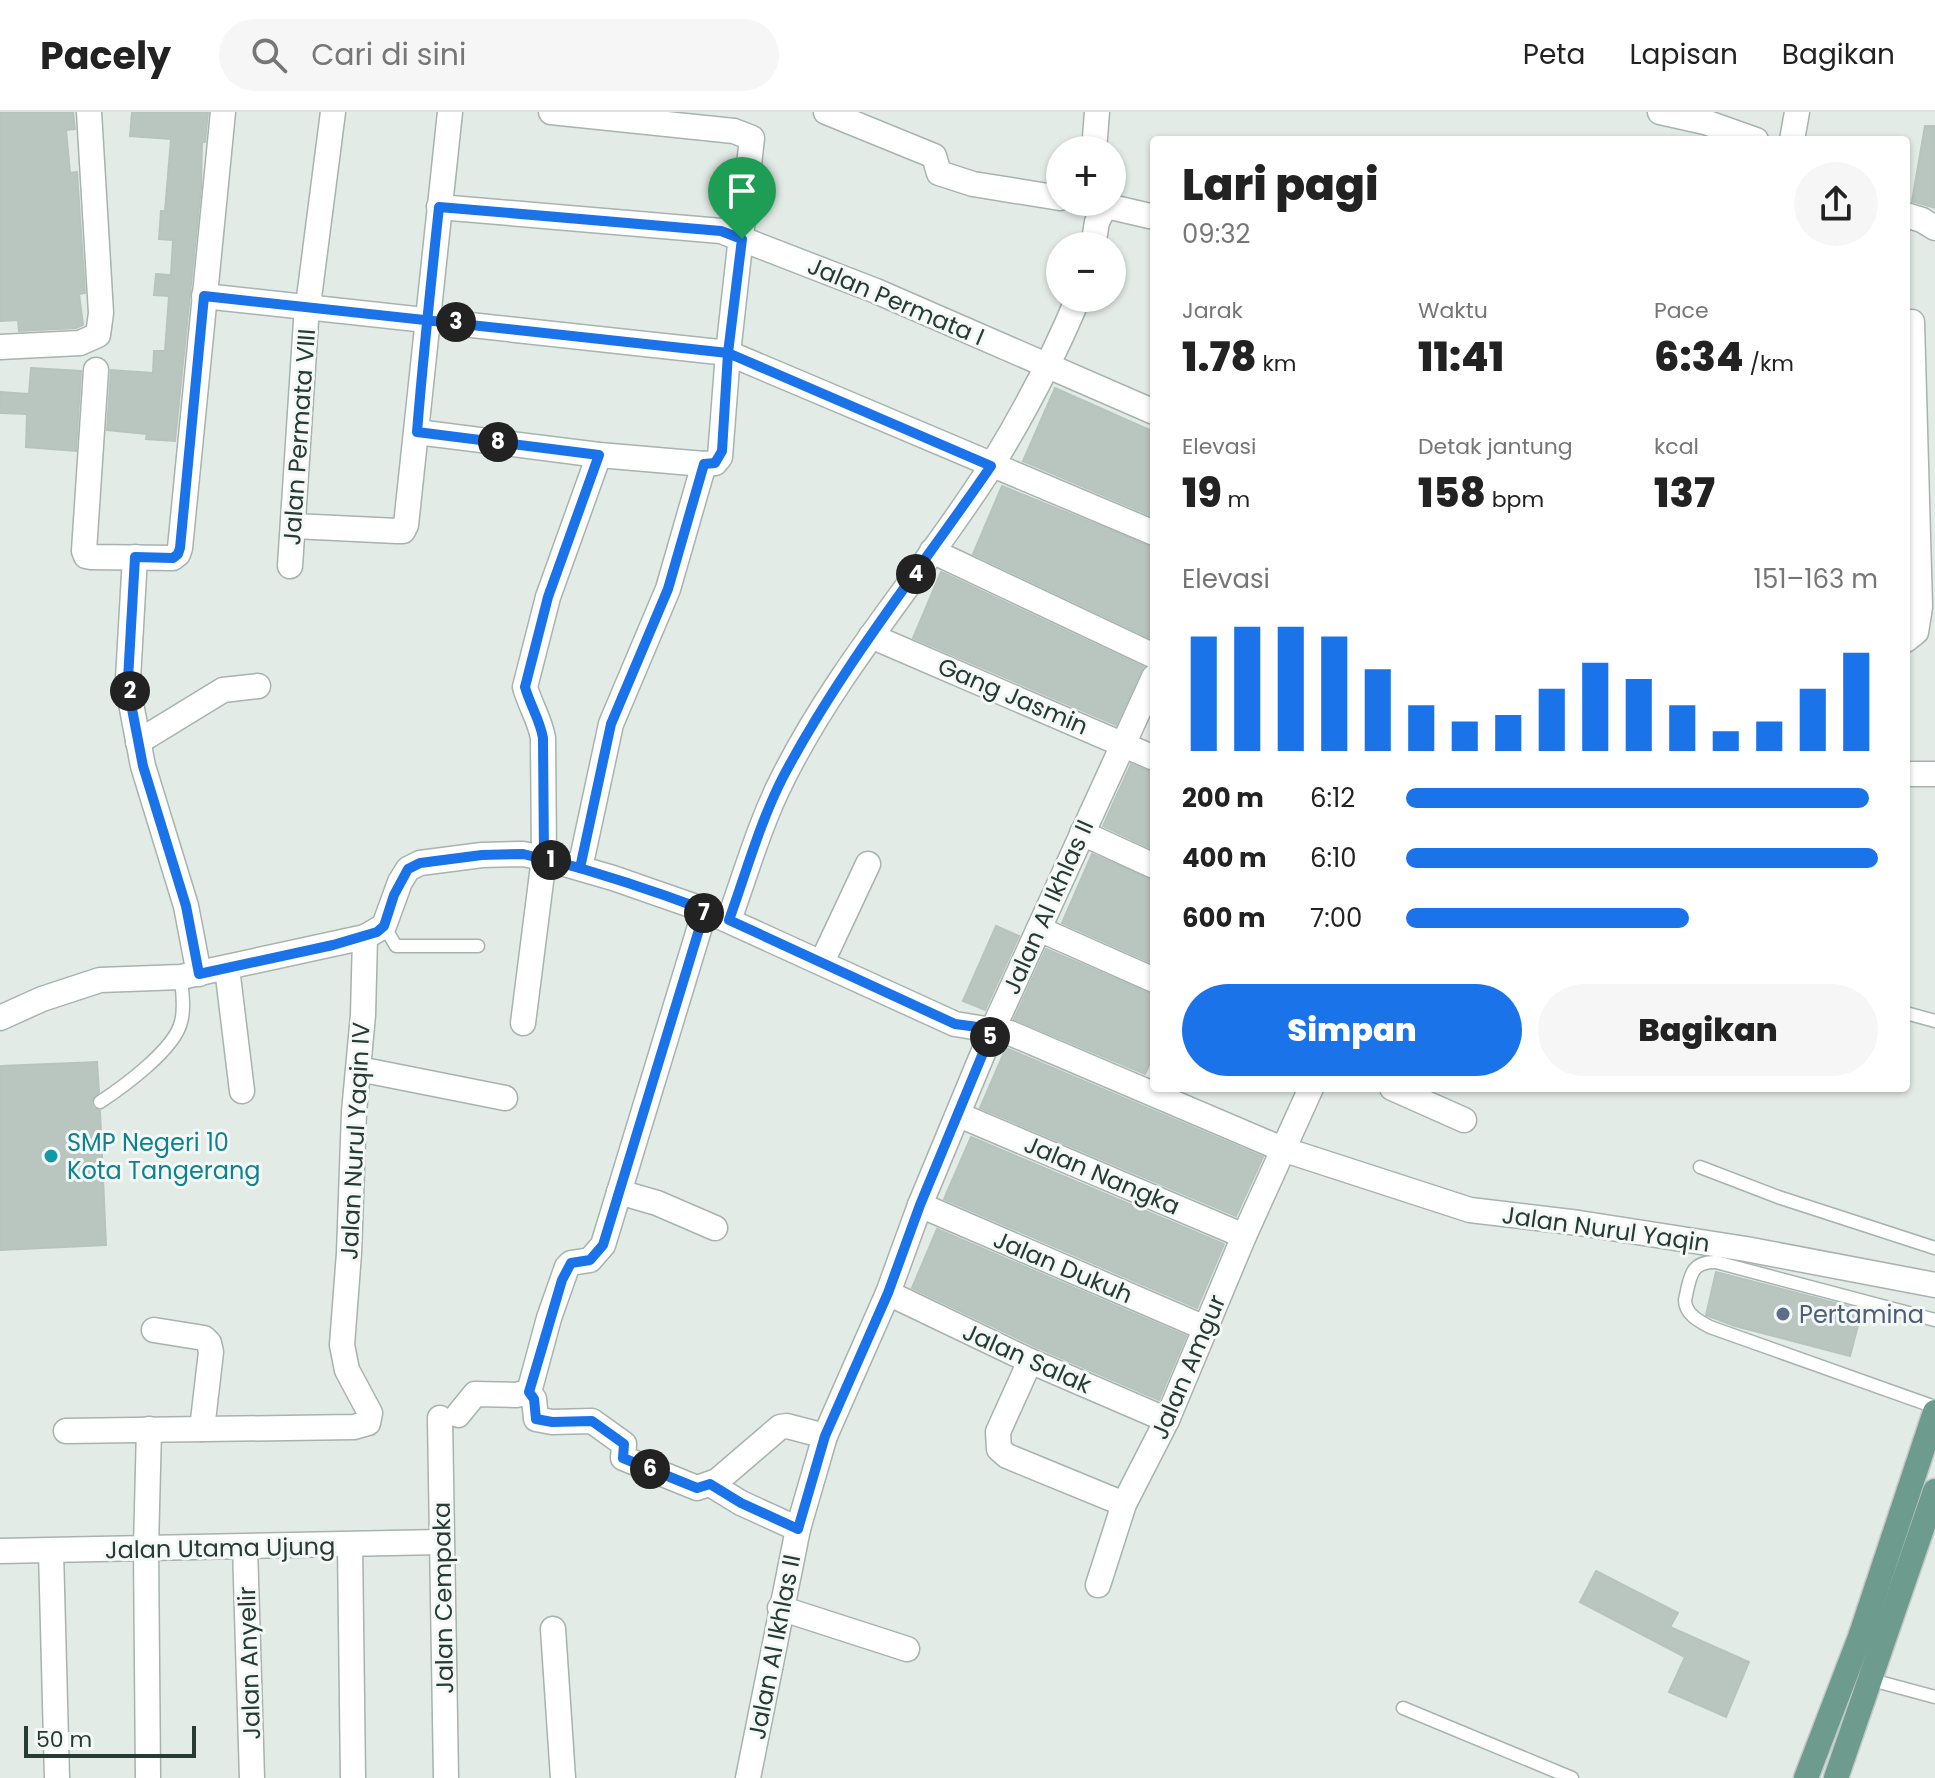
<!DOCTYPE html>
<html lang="id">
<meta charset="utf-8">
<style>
:root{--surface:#fff;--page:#f6f6f6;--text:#222;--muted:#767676;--line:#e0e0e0;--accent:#1a73e8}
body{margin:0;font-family:Poppins,sans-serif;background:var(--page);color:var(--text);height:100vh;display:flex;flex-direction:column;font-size:30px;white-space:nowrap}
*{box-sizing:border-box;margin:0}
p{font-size:26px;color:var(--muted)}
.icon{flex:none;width:44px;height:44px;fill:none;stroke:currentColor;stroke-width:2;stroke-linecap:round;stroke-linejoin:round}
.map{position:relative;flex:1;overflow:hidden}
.drawer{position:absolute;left:1150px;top:24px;width:760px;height:956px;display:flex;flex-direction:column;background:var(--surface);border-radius:8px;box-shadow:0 2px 6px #0004}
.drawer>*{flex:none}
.tools{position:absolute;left:1046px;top:24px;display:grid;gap:16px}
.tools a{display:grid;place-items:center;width:80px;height:80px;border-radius:50%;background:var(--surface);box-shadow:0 2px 6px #0004;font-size:40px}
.scale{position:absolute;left:24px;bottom:20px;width:172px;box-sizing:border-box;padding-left:8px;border:4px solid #253b34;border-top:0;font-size:22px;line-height:28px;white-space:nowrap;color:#253b34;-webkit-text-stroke:6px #f4f8f6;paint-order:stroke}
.pin{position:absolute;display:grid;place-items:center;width:68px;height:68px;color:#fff;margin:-82px -34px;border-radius:50% 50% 50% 0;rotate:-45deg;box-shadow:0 0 8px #0007}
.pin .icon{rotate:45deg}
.km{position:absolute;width:40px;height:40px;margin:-20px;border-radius:50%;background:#222;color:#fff;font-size:22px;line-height:40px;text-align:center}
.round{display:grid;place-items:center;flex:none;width:84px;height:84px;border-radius:42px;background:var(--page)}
.headline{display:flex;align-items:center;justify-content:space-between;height:136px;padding:0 32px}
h1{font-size:44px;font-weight:800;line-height:60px}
.figures{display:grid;grid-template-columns:repeat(3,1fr);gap:12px;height:136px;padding:8px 32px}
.figures div{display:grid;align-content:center}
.figures b{font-size:40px;font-weight:800}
.figures small{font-size:22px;font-weight:400}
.figures p{font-size:22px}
.chart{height:224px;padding:16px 32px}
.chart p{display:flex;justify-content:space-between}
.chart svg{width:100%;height:144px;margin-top:8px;stroke:var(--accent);stroke-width:6}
.primary-button{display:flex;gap:16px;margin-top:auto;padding:16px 32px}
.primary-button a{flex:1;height:92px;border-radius:48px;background:var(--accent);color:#fff;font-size:32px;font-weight:800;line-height:92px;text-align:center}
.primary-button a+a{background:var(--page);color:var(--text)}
ul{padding:0 32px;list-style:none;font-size:26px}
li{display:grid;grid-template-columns:128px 96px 1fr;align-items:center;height:60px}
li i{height:20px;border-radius:10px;background:var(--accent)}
header{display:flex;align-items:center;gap:48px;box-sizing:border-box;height:112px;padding:0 40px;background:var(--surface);border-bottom:2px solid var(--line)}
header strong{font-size:38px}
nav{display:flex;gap:44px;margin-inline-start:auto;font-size:28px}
.search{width:560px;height:72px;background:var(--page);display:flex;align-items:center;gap:20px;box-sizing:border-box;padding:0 28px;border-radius:44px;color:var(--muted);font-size:30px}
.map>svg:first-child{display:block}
</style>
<header>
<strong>Pacely</strong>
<div class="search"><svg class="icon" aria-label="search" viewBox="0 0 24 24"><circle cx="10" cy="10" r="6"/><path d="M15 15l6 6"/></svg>Cari di sini</div>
<nav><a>Peta</a><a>Lapisan</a><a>Bagikan</a></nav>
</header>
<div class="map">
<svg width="1935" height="1666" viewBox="0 0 1935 1666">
<rect width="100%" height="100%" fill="#e3ebe7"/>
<g fill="#b9c6c0" stroke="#b7c4be" stroke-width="2">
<path d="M0 0H73L75 17 66 18 70 61 77 60 85 181 79 182 83 213 76 216 19 219 18 208 0 209Z"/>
<path d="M132 0H208L205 30H202L201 75 175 329 146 327 147 322 107 318 111 258 153 261 154 239H165L169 184 154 183 156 162 171 163 173 128 159 127 161 99H165L171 27 130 24Z"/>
<path d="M1925 14H1935V96L1912 89Z"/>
<path d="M31 256 81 259 76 339 26 335 27 302 0 301V280L29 282Z"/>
<path d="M1055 276 1154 320V405L1023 349Z"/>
<path d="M1002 374 1154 436V516L1150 526 973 442Z"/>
<path d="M941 460 1143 555 1116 613 913 526Z"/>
<path d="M1131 652 1154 661V738L1103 714Z"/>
<path d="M1092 742 1154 769V852L1062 811Z"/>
<path d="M996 814 1019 824 985 898 963 889Z"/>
<path d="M1046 837 1154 883V942L1145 962 1014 907Z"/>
<path d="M1006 936 1263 1045 1236 1104 980 996Z"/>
<path d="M97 950 99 980 91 990 93 996 100 999 106 1133 0 1138V954Z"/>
<path d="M971 1025 1224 1132 1197 1196 944 1087Z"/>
<path d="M937 1117 1186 1224 1159 1288 1036 1235 912 1176Z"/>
<path d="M1716 1160 1862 1198 1850 1244 1735 1214 1706 1203Z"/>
<path d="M1596 1459 1678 1501 1670 1515 1749 1550 1726 1605 1669 1580 1685 1545 1580 1490Z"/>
</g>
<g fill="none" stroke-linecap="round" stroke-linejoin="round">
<defs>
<g id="service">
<path d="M384 814 396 834H478"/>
<path d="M1906 901 1935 909"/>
<path d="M100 990C123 975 175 937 181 910 185 896 182 879 181 865"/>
<path d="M1700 1055 1778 1085 1935 1136"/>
<path d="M1935 1208 1716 1150C1690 1149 1690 1166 1685 1188 1685 1202 1699 1209 1710 1215L1935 1295"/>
<path d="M1872 1568 1935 1585"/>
<path d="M1403 1596 1572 1666"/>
</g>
<g id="minor">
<path d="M826 0 934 44 939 61 973 72 1060 86"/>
<path d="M1660 0 1705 10 1756 28"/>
<path d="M1792 28 1797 0"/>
<path d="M1094 38 1097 0"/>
<path d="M439 95 721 119 876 179 1154 300"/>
<path d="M1906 103 1922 108 1935 116"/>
<path d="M1093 134 1097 110 1103 98 1111 95 1154 105"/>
<path d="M204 184 728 241 1154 421"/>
<path d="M0 235 80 231 98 223 101 201 89 0"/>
<path d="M96 258 84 439 86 444 91 445 173 446 178 442 180 436 223 0"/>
<path d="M417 320 599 343 704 352 715 351 720 345 728 241 752 26 734 19 551 0"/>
<path d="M294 414 397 419H403L406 413 450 0"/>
<path d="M932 439 1154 544"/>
<path d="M135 445 128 567 132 597 143 654 186 794 199 862"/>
<path d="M290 454 306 209 333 0"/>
<path d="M871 524 1154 646"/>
<path d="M1906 528 1916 520 1920 495 1912 210"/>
<path d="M138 630 223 578 258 574"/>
<path d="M1906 662H1935"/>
<path d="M1082 721 1154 754"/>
<path d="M580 756 611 612 668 477 704 352"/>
<path d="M729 808C746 761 760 711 783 666 839 554 925 459 992 353 1025 299 1054 244 1078 186"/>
<path d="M1039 817 1154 868"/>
<path d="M822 850 868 752"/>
<path d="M227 856 242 979"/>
<path d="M0 906 42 887 100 868 181 865 365 825 384 814 400 770 408 757 420 751 482 743 523 742 544 746 613 766 705 798 955 912 1010 921 1282 1037 1470 1098 1579 1111 1746 1137 1935 1173"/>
<path d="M523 911 544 746 543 626C540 608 530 593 525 575L548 485 599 343"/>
<path d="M359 957 505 986"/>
<path d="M1392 976 1464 1008"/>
<path d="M959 1003 1244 1124"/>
<path d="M619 1080 657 1091 715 1116"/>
<path d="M920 1093 1205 1216"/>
<path d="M888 1181 1030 1249 1167 1308"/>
<path d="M154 1218 204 1226 209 1231 211 1240 202 1317"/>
<path d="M1030 1249 998 1320 999 1337 1007 1344 1124 1392"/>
<path d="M529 1280 549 1206 567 1155 571 1151 590 1148 603 1133 705 798"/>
<path d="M458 1303 475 1282 516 1283 529 1280 534 1287 536 1307 552 1310 592 1309 624 1332 623 1346 697 1376 717 1369 780 1315 787 1314 825 1324"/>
<path d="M440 1306 446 1666"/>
<path d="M66 1319 354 1315 368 1311 370 1301 347 1258 342 1233 349 1141 354 1000 363 903 365 825"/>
<path d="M710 1372 741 1391 798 1417"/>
<path d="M350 1434 353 1666"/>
<path d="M245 1435 252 1666"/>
<path d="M0 1439 441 1430"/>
<path d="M51 1439 57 1666"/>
<path d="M1098 1473 1124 1392 1167 1308 1244 1124 1311 976"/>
<path d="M780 1496 907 1537"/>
<path d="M553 1517 563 1666"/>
<path d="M148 1666 146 1436 149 1317"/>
<path d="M748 1666 798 1417 825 1324 888 1181 920 1093 993 917 1154 565"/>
</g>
<g id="primary">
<path d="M1806 1666 1860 1525 1935 1300"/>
<path d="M1836 1666 1935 1379"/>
</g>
</defs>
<use href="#service" stroke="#a6b3ae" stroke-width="15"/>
<use href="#minor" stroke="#a6b3ae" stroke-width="27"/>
<use href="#primary" stroke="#c2c8c6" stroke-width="27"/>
<use href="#service" stroke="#fff" stroke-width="12"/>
<use href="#minor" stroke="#fff" stroke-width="24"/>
<use href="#primary" stroke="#6d9b8d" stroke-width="24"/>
</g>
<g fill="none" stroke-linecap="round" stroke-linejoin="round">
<defs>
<path id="route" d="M742 127 728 241 722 339 715 351 704 352 668 477 611 612 580 756 523 742 482 743 420 751 408 757 394 783 384 814 377 820 333 833 199 862 186 794 143 654 132 597 128 567 135 445 173 446 178 442 180 436 204 184 728 241 991 354C921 456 841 555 783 665 760 710 746 761 729 808L955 912 993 917 920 1093 888 1181 825 1324 798 1417 741 1391 710 1372 697 1376 623 1346 624 1332 592 1309 552 1310 536 1307 534 1287 529 1280 562 1168 571 1151 590 1148 603 1133 705 798C652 778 599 761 544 746L543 626C540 608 530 593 525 575L548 485 599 343 417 320C423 245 431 170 439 95L721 119 742 127"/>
</defs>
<use href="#route" stroke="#fff" stroke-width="16"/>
<use href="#route" stroke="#1a73e8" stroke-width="10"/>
</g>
<circle fill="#0f9aa8" stroke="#f4f8f6" stroke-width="3" cx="51" cy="1044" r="8"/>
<circle fill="#5c6f8a" stroke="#f4f8f6" stroke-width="3" cx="1783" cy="1202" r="8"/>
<g text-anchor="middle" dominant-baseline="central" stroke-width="6" stroke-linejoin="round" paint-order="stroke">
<g font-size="24" fill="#253b34" stroke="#f4f8f6">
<text transform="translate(896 189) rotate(23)">Jalan Permata I</text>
<text transform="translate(299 325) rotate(-86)">Jalan Permata VIII</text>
<text transform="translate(1013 584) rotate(23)">Gang Jasmin</text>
<text transform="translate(1048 795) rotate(-66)">Jalan Al Ikhlas II</text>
<text transform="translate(355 1029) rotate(-87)">Jalan Nurul Yaqin IV</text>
<text transform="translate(1102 1063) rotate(23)">Jalan Nangka</text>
<text transform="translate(1606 1117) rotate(8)">Jalan Nurul Yaqin</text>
<text transform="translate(1063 1155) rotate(23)">Jalan Dukuh</text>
<text transform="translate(1027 1246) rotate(24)">Jalan Salak</text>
<text transform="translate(1188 1255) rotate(-67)">Jalan Amgur</text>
<text transform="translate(220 1436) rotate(-1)">Jalan Utama Ujung</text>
<text transform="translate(443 1486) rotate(-91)">Jalan Cempaka</text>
<text transform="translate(774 1535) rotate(-79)">Jalan Al Ikhlas II</text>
<text transform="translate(249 1551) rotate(-92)">Jalan Anyelir</text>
</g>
<g font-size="24" fill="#0d838f" stroke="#f4f8f6" text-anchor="start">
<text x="67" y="1030">SMP Negeri 10<tspan x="67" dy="28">Kota Tangerang</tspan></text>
</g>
<g font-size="24" fill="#4e5e75" stroke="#f4f8f6" text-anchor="start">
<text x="1799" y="1202">Pertamina</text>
</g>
</g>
</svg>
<div class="tools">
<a>+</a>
<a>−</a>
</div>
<div class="scale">50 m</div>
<div class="pin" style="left:742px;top:127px;background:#1e9e55"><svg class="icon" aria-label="arrive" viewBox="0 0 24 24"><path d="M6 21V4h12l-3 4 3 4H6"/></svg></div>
<b class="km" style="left:551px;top:748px">1</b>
<b class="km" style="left:130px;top:579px">2</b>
<b class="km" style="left:456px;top:210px">3</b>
<b class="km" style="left:916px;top:462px">4</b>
<b class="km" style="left:990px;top:925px">5</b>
<b class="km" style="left:650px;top:1357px">6</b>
<b class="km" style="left:704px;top:801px">7</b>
<b class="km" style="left:498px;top:330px">8</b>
<section class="drawer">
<div class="headline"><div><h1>Lari pagi</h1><p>09:32</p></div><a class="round"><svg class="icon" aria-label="share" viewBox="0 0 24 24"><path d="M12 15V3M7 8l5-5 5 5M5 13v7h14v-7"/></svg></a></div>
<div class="figures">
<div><p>Jarak</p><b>1.78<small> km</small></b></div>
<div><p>Waktu</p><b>11:41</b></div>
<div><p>Pace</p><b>6:34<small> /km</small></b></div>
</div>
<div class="figures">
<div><p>Elevasi</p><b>19<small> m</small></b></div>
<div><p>Detak jantung</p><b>158<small> bpm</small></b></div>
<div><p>kcal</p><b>137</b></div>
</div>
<div class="chart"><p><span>Elevasi</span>151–163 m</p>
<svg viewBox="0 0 160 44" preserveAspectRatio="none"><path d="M5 44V9M15 44V6M25 44V6M35 44V9M45 44V19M55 44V30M65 44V35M75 44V33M85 44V25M95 44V17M105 44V22M115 44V30M125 44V38M135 44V35M145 44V25M155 44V14"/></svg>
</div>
<ul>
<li><b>200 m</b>6:12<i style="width:98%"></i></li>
<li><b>400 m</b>6:10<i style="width:100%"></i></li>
<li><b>600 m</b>7:00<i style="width:60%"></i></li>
</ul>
<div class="primary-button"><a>Simpan</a><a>Bagikan</a></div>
</section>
</div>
